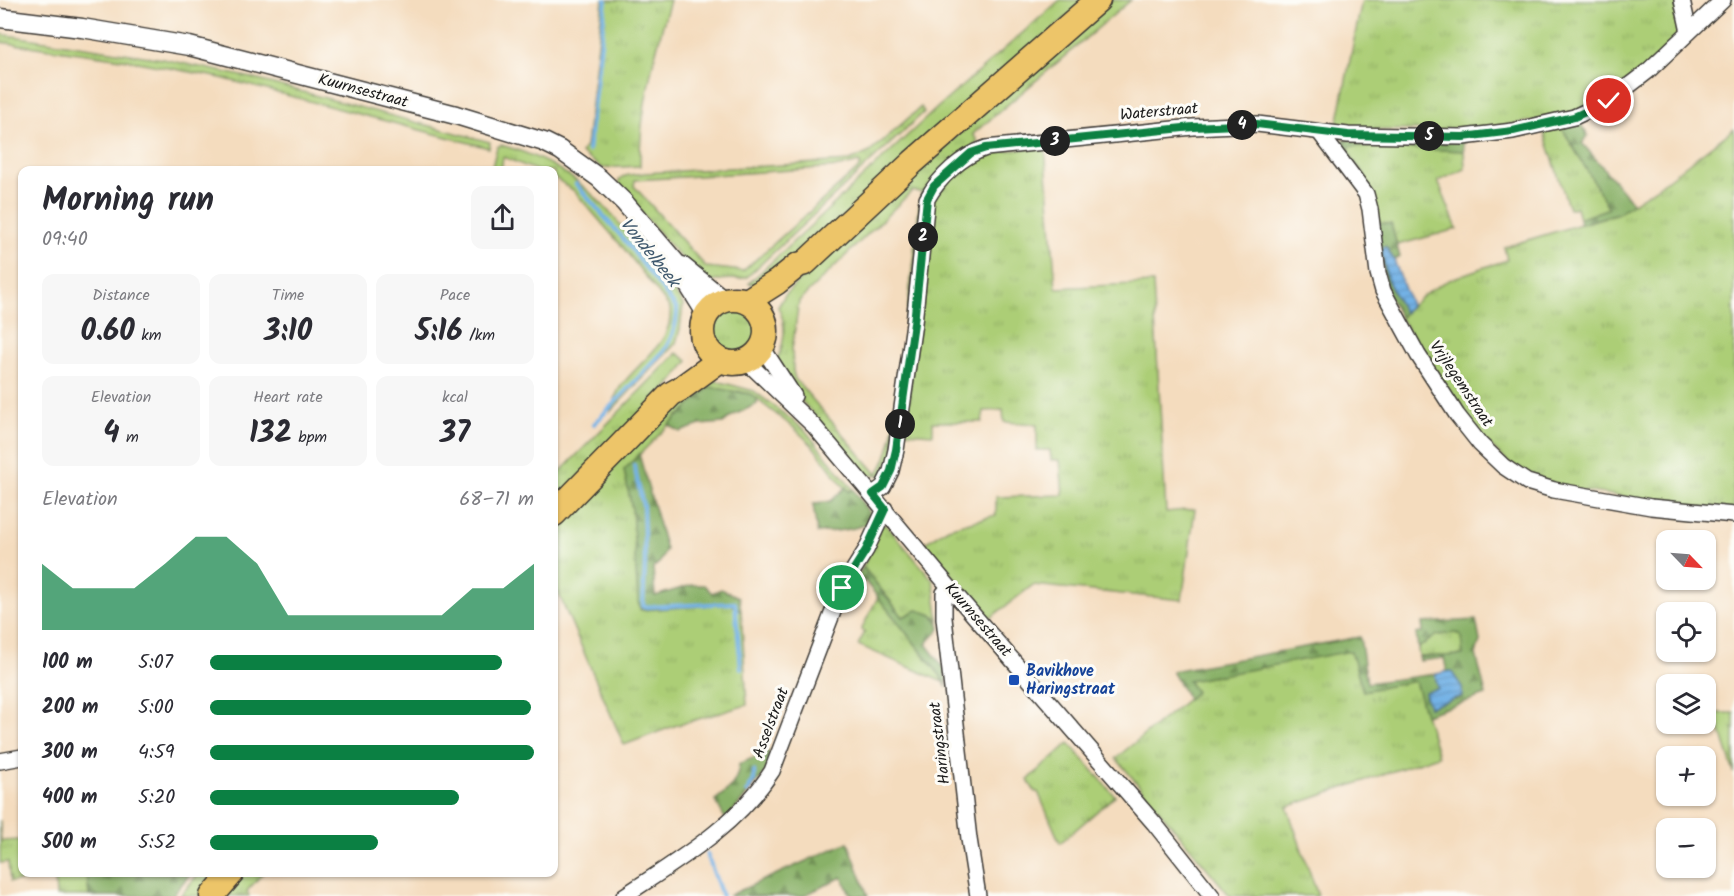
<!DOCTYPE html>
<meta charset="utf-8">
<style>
:root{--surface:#fff;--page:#f7f7f7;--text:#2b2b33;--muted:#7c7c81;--accent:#0b8043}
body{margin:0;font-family:Kalam,sans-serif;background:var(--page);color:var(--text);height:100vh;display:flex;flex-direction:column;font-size:22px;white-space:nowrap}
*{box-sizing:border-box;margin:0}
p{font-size:20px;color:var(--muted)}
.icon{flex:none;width:33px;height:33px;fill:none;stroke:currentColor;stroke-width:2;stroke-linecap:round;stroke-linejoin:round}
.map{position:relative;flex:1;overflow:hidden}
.details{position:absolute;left:18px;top:166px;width:540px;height:711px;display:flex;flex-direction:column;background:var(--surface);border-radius:12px;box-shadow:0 2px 4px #0004}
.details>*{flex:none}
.needle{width:39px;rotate:115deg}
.fabs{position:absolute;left:1656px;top:530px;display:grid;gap:12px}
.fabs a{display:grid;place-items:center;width:60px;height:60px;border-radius:12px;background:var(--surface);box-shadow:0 2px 4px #0004;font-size:30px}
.pin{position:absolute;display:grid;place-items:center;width:51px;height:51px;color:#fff;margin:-26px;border:3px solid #fff;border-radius:50%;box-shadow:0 2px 6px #0007}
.km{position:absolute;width:30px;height:30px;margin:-15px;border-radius:50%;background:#222;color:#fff;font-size:16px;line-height:30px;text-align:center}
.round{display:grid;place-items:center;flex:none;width:63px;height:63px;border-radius:12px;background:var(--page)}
.overview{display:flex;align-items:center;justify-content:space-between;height:102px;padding:0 24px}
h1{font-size:33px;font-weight:800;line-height:45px}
.stats{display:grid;grid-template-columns:repeat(3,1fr);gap:9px;height:102px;padding:6px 24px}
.stats div{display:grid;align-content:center;border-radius:12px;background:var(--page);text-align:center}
.stats b{font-size:30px;font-weight:800}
.stats small{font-size:16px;font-weight:400}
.stats p{font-size:16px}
.chart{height:168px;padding:12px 24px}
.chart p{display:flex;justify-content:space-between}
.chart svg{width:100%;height:108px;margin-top:6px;fill:var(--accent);opacity:.7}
ul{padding:0 24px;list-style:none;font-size:20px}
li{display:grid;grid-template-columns:96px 72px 1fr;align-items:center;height:45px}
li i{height:15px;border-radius:8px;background:var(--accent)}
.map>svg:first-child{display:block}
</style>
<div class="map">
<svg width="1734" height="896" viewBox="0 0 1734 896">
<defs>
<pattern id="grass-tufts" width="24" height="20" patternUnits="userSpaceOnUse" patternTransform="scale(1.5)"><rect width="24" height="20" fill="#acce76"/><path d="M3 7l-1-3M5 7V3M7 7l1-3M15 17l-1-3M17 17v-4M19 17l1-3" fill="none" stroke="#93b066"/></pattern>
<pattern id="forest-firs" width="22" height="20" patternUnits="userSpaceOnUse" patternTransform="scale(1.5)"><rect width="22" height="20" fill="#89b167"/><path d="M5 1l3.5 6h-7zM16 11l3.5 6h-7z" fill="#6f8f54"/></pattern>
<pattern id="water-rules" width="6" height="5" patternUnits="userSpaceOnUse" patternTransform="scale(1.5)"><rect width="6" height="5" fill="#73b2e6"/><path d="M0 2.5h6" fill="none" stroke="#6398c5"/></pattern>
</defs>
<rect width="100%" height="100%" fill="#fdfcf7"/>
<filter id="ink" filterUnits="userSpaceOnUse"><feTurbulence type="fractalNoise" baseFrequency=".0167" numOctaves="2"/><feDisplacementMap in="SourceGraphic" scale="12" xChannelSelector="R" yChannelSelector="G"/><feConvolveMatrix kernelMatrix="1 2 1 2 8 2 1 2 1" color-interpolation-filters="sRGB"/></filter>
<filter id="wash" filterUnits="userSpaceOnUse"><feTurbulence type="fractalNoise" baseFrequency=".008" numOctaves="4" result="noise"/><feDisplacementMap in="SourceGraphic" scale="24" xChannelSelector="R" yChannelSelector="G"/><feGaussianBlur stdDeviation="1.35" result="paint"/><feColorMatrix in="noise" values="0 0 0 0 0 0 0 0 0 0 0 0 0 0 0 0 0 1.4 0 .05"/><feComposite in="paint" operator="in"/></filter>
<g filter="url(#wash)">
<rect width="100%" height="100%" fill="#f4dcbe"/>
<g fill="url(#grass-tufts)" stroke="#647549" stroke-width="1.5" fill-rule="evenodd">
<path d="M603 0H670C655 53 639 110 640 166L602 168 581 153 586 146Z"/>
<path d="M1060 0H1086L857 205 759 287 749 283 937 108Z"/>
<path d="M1108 0H1131L973 134 978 142 942 170 923 192 893 453 882 475 865 476 791 388 777 359C785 343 787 324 778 307L785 295 822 257ZM912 191 921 192C914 246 909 299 903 353 899 383 896 451 877 474L795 379 793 371 792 350 799 301Z"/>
<path d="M1362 0H1677L1682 32 1639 75 1573 114 1477 130H1336Z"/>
<path d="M0 34 163 59 247 77 490 142 489 148 221 78 122 59 0 42Z"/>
<path d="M921 107 924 112 747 277C735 282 722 276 711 283L688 266 620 188 619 181 622 177 629 175 645 173 850 161 870 152ZM859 162 861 166 743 271 706 267 634 186 635 180 840 167Z"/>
<path d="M1561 126 1610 209 1579 219 1576 207 1569 209 1543 129Z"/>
<path d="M1734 129V512L1555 487 1521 474 1472 429 1400 318C1432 280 1462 275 1507 260L1504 247 1618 213 1656 188Z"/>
<path d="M501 145C570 164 602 199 644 254 657 271 673 287 683 305L680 329 676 343 611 411C613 403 615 396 619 389 637 362 674 344 670 308L625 250 574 191 554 177V171H538L503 157 501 171H491L497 147Z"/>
<path d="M1363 145 1464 151 1465 169 1438 181 1457 229 1397 245 1391 224 1376 223 1360 180 1365 175 1353 160 1349 151 1350 146Z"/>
<path d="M1045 147 1056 288 1153 283 1166 512 1195 509 1182 600 1033 585 989 619 925 543 948 528 996 515V497L1063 495 1060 460H1051L1050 450H1037V424L1004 422 1003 410 984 411 982 422H933V434L905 432 931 200 969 161 992 152Z"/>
<circle cx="735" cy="331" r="24"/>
<path d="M677 353 688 361 670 384 554 505V478Z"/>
<path d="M705 378 754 391 805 430 853 489 848 492 812 445 794 428 750 394 738 391 678 416 624 470 632 509 640 609 730 604 741 610 747 705 674 726 624 745 554 583V526L681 394Z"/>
<path d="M882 524 887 526 933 580 939 621 935 616 917 610 903 617 863 567Z"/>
<path d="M878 597 940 675 943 682 858 645 865 632 861 630Z"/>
<path d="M1456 633 1461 636 1463 655 1419 657 1418 648 1437 635Z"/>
<path d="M1351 650 1363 691 1415 681 1438 756 1287 807 1318 896H1230L1116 758 1195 693 1188 681Z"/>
<path d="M1715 713H1734V773Z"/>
<path d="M1069 743 1115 796 1060 843 1038 792H1035L1028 780Z"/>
<path d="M0 820 1 841 22 840V827V873H87L89 896H56L55 879 10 882 8 862 0 863Z"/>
<path d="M199 873H223L204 896H180Z"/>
<path d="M243 873H263L247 891 249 896H224Z"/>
</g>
<g fill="url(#forest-firs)" stroke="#526642" stroke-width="1.5">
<path d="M1580 123 1588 136 1582 143 1633 203 1618 213 1581 224 1579 219 1609 208 1561 126Z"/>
<path d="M1344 140 1463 142 1464 151 1350 146 1349 151 1353 160 1365 176 1360 180 1338 149 1339 142Z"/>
<path d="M1376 223 1391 224 1400 257 1394 260 1386 247 1387 279 1404 313 1400 318 1386 290Z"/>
<path d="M710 387 750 394 757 398V404L732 416 723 423 700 425 680 432 669 425Z"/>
<path d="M639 454 666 550 660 562 653 568 655 596 692 585H704L712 593 721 589 739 597 741 610 730 604 641 610 638 602 632 509 624 470Z"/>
<path d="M846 487 849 492 853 489 873 519C864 530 831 531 817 533L813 504 831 501Z"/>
<path d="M863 567 903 617 917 610C929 613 938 615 940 629L926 644 945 669 947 688 940 675 864 580 850 598 845 595Z"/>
<path d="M1476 620 1480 641 1476 654 1486 695 1425 715 1415 681 1363 691 1351 651 1188 681 1196 692 1188 699 1172 671 1360 637 1367 683 1435 674 1438 689 1425 692 1430 707 1461 696 1451 671 1447 672 1444 658 1420 661 1419 657 1463 655 1461 636 1456 633 1437 635 1418 648 1416 634 1423 632 1422 623Z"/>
<path d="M769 751 773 763 726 820 715 800C729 790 738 782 739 764Z"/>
<path d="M848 842 868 896H851L842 877 803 896H728Z"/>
<path d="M87 873H191L172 896H89Z"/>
</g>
<g fill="url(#water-rules)" stroke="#486781" stroke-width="1.5">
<path d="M1383 247H1386L1394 260 1411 305 1404 313 1387 279 1382 251Z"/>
<path d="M1451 671 1462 687V696L1429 707 1425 692 1438 689 1435 674Z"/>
</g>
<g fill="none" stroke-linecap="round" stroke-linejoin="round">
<g stroke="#73b2e6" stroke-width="4">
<path d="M588 151 606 0"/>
<path d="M576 184 626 242 677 309C677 326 672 337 664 351L594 424"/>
<path d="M634 465 643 506 645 563 643 607 735 603 741 668"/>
<path d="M747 792 754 780V771"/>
<path d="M707 854 722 896"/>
</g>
</g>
</g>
<g filter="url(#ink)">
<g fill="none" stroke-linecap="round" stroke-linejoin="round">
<defs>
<g id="minor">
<path d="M1682 0 1689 32"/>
<path d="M1320 133 1366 194 1370 209 1378 273 1383 291 1418 355 1457 415 1480 444 1503 466 1527 482 1554 490 1651 507 1734 515"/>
<path d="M762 347 794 396"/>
<path d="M746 361 814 426 950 588 1154 823 1212 896"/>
<path d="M873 494 883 487 891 471 896 450 914 323 927 199C939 177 962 156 986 148L1193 127 1257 124 1348 135 1463 137 1513 131 1574 117 1609 101 1648 71 1723 0"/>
<path d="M950 588 944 593V618L969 839 978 896"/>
<path d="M0 761 22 757"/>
<path d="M624 896C678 860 736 827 772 771L842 588 866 550 885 509"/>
</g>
<g id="tertiary">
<path d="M0 18 82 28 189 46 456 115 544 142 560 150 599 178 624 202 677 264 682 275 707 315"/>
<path d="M682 266 724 300"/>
</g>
<g id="primary">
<circle cx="734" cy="331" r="32"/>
<path d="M747 301 777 282 798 265 805 263 913 162 1098 0"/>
<path d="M554 514 671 394 680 389 720 360"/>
<path d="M212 896 232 873"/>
</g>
</defs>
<use href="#minor" stroke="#3c3934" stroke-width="18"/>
<use href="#tertiary" stroke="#3c3934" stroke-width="21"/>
<use href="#primary" stroke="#3c3934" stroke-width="27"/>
<use href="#minor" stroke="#fff" stroke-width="15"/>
<use href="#tertiary" stroke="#fff" stroke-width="18"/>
<use href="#primary" stroke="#edc569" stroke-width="24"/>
</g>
</g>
<g fill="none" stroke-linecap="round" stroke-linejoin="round" filter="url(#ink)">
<defs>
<path id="route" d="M842 588 866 550 885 509 873 494 883 487 891 471 896 450 914 323 927 199 934 186 971 153 986 148 1193 127 1257 124 1348 135 1463 137 1513 131 1574 117 1609 101"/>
</defs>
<use href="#route" stroke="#fff" stroke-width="12"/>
<use href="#route" stroke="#0b8043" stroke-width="8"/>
</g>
<rect fill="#1a4fb4" stroke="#fdfcf7" stroke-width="2" x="1008" y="674" width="12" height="12" rx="3"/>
<g text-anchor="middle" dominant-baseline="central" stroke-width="6" stroke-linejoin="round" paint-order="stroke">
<g font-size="16" fill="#1c1c1c" stroke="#fdfcf7">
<text transform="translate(363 91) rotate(15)">Kuurnsestraat</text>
<text transform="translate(1159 112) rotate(-5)">Waterstraat</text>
<text transform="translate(1461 384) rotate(56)">Vrijlegemstraat</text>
<text transform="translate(978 620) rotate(49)">Kuurnsestraat</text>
<text transform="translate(771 723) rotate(-69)">Asselstraat</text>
<text transform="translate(940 743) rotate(-97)">Haringstraat</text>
</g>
<g font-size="16" font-weight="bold" fill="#164399" stroke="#fdfcf7" text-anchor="start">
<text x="1026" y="671">Bavikhove<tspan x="1026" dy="18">Haringstraat</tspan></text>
</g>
<g font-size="18" font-style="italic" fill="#3f586d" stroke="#fdfcf7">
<text transform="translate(649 253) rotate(51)">Vondelbeek</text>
</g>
</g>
</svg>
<div class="fabs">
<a><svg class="needle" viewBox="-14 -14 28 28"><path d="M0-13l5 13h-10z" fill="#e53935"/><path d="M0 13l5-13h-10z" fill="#7c7c81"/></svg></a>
<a><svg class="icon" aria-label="locate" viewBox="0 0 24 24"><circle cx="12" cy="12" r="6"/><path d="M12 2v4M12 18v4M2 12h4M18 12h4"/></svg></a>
<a><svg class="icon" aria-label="layers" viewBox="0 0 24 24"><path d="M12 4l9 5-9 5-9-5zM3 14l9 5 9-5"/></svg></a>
<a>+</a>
<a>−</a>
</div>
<div class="pin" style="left:842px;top:588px;background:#1e9e55"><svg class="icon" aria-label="arrive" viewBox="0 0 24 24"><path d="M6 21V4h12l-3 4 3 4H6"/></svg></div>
<div class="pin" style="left:1609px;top:101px;background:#d93025"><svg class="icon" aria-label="check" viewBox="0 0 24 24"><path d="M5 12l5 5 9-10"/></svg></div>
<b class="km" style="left:900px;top:424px">1</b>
<b class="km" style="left:923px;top:237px">2</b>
<b class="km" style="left:1055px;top:141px">3</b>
<b class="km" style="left:1242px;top:125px">4</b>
<b class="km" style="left:1429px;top:136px">5</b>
<section class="details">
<div class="overview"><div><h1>Morning run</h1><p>09:40</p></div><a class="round"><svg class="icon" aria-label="share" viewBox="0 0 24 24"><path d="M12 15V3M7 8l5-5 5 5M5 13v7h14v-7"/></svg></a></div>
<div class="stats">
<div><p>Distance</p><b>0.60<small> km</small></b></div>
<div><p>Time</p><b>3:10</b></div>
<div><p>Pace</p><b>5:16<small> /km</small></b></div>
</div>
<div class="stats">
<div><p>Elevation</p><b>4<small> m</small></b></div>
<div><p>Heart rate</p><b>132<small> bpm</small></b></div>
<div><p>kcal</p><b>37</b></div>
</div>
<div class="chart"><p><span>Elevation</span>68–71 m</p>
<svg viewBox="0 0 160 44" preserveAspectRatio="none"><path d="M0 44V17L10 27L20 27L30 27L40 17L50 6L60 6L70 17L80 38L90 38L100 38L110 38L120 38L130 38L140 27L150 27L160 17V44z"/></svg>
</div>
<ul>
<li><b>100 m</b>5:07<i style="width:90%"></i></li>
<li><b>200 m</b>5:00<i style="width:99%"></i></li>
<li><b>300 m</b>4:59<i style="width:100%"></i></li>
<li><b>400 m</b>5:20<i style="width:77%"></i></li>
<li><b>500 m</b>5:52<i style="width:52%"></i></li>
</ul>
</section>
</div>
